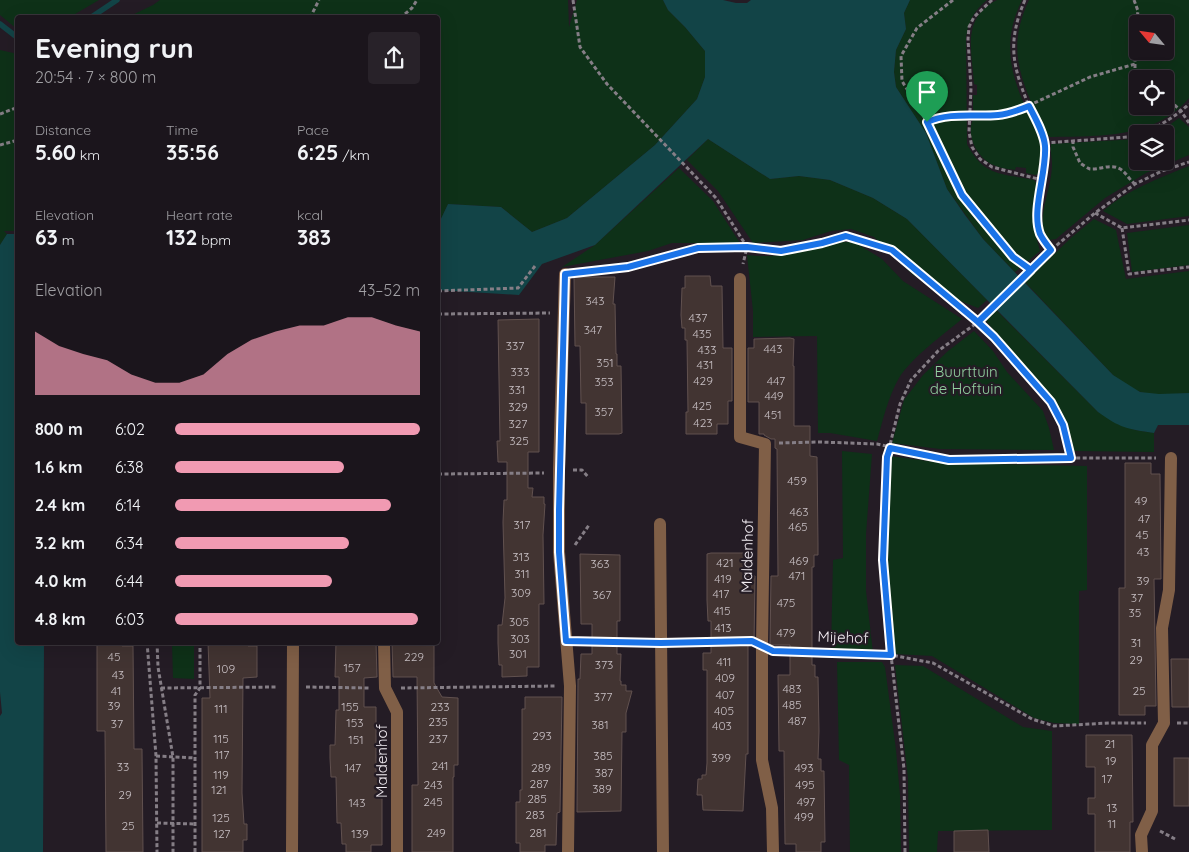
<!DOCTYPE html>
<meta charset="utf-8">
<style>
:root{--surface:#1b151c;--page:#282229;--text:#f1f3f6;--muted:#a09fa3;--line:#39343b;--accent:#f19ab2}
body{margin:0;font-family:Quicksand,sans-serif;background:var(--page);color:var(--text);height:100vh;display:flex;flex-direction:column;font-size:19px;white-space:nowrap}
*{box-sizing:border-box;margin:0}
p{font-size:16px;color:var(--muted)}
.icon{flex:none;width:28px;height:28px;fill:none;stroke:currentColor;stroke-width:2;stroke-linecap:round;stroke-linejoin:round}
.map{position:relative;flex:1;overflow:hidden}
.panel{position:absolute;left:15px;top:15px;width:425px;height:630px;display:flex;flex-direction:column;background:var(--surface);border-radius:5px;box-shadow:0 5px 20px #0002,0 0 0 1px var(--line)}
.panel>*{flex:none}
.needle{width:32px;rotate:299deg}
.controls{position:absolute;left:1129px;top:15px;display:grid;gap:10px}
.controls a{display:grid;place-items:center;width:45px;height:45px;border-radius:5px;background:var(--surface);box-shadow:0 5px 20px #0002,0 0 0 1px var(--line);font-size:25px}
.pin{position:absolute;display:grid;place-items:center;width:42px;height:42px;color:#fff;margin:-51px -21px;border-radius:50% 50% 50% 0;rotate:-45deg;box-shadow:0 0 5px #0007}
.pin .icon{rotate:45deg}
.round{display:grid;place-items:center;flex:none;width:52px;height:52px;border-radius:5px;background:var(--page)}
.head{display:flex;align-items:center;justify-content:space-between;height:85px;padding:0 20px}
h1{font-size:28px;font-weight:800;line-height:38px}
.stats{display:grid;grid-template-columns:repeat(3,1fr);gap:8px;height:85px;padding:5px 20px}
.stats div{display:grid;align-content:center}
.stats b{font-size:21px;font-weight:800}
.stats small{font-size:14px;font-weight:400}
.stats p{font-size:14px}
.chart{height:140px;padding:10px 20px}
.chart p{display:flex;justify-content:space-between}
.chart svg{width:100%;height:90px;margin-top:5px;fill:var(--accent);opacity:.7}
ul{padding:0 20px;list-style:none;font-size:16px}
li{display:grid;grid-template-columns:80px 60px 1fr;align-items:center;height:38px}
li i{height:12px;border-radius:6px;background:var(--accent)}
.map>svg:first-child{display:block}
</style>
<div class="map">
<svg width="1189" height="852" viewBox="0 0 1189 852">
<rect width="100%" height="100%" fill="#241c25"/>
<g fill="#0e3118" fill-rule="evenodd">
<path d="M0 0H99L70 17 18 18 17 29 0 15Z"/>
<path d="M160 0H568L569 27 577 0H663L668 10 685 27 705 51V77L697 99 655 145 567 218 532 232 501 207 448 204 438 225V18H126L153 5Z"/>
<path d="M910 0H987C974 11 969 20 966 37L967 144C984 177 1001 173 1034 180L1037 184 1034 229 1040 251 1015 272 983 239 947 189 926 133 896 87 894 72 896 50 906 29 904 13Z"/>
<path d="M997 0H1022C1004 37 1008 67 1024 104L1023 107 997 112H976L973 109V95H977V85L974 84C972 51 961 18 997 0Z"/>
<path d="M1029 0H1189V98C1155 139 1098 136 1050 137 1042 132 1039 120 1035 111 1017 70 1009 43 1029 0ZM1138 24H1165V51H1138ZM1138 79H1165V106H1138Z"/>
<path d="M0 50 18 54 17 231H4L7 234 0 245Z"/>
<path d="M1024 111 1028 112C1039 136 1045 147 1040 174L1035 175 1026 173V168L1016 167 1015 170C1008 169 999 168 991 164 976 156 966 135 973 119L1011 116Z"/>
<path d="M1179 118 1189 127V155L1146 173 1105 198 1056 239 1049 240 1044 236C1038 212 1052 188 1052 164 1052 157 1050 151 1051 144L1137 139 1138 161H1165V134H1154L1161 131Z"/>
<path d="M708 139 770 179 799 176 830 180 873 198 907 219 987 300 978 308 953 298 913 275 874 237 851 229 831 231 803 240 753 243 718 191 687 160Z"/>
<path d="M1189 166V216L1127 224 1103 211C1127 190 1159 178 1189 166Z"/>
<path d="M679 168 713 201 740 243H672L648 251 562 267 595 245Z"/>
<path d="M1094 219 1116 230 1126 279 1189 271V393C1174 394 1156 396 1141 392 1131 389 1121 381 1113 375L1025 282 1072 237Z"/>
<path d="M1189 225V265L1132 272 1127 233Z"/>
<path d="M835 242H854L882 259 903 281 962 319C943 335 912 357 899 378 888 397 883 420 877 441L830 433H818L817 336 753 337V311L747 255C778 259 806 251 835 242Z"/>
<path d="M996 310 1098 412 1135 430 1154 433V452L1073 451 1067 424 1058 407 986 321Z"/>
<path d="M974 331 993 351 1007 372 1043 411 1049 428 1054 450 940 449 892 443 904 400 923 375 948 351Z"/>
<path d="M842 451 872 454 866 534V591L873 653 831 652 833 560 843 558Z"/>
<path d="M890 456 943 463 1087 466V590L1079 591V724L1054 723 1034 718 932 656 895 654 884 599 879 543Z"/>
<path d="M172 643H194V679L173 678Z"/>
<path d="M837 662H882L885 667 896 750 900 795 901 852H850L849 765 839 760Z"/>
<path d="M895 665 923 666 1023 727 1052 731V830L938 831 937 852H909L908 778Z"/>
</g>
<g fill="#124447">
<path d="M663 0H723L736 3H747L751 0H910L904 13 906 29 896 50 894 72 896 87 926 133 947 189 965 215 983 239 1113 375 1140 392 1159 394 1189 393V425H1158L1154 433C1127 429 1120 428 1098 412L907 219 873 198 830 180 799 176 770 179 708 139 595 245 542 264 519 295 438 290V225L448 204 501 207 532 232 567 218 655 145 697 99 705 77V51L685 27 668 10Z"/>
<path d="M7 234H18V642L44 643 43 852H0V716L2 713 0 692V245Z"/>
</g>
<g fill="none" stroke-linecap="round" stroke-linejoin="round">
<g stroke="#124447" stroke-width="5.5">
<path d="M90 18 117 0"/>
<path d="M0 24 18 38"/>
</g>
</g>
<g fill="#423432" stroke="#61514f">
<path d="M685 276H710L711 286H722L723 348H732V401H728V424H717V434H686V412H688L687 340H685V328H682L681 315 682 288H685Z"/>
<path d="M574 277H615L613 304H615L616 354H617V366H621L622 433 619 434H586V403H581L580 346H575Z"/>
<path d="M539 319V452H528V488H533L532 497H544V504H545L543 535 544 604H539V667H527V676L502 677V665H499L498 643V625H502L505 598 503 522 504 500H507V462H498L497 441H500L498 320Z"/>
<path d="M790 338 794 339 793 366H794V426H810V456L817 457 818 544V555H814V567H812V665H815V677H818L819 731 818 759H821V771H824L825 842H821V852H796V844H785L784 751H779L778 675H790V645H770L771 576H778L777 449 775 448V439H771L764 435V434H759V402H748V348H754V339Z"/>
<path d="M1125 463H1151V474H1160L1161 579H1154L1156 706H1145V715H1119V588H1125Z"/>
<path d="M711 553H747V576H755L754 645H748V754H746L743 811 703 810 702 795H697L698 779H702V775H706L707 763V670H703V653H711V621H708L707 600V554Z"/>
<path d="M580 554 620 555V621H617V654H621L620 681H621V685H626V691H632L626 713V732H622L621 811 577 812 578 679H580L581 654H592V624H581Z"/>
<path d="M97 642H122V646H133L134 749H142L143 852H106L105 731H97Z"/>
<path d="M208 642H248V646H257V677L243 678 242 793 244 824H247V840H243V852H202V698H210Z"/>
<path d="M336 642H376L377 677 364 678V707H376V776H382V845H371V852H346V844H342L341 823H337L336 777H331L330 758V745H335L336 710H339V677H335Z"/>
<path d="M392 642H434V683L442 697 458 698V765H454V777H453V852H412V785H418L417 677H393Z"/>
<path d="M1171 659H1189V707H1172Z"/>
<path d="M525 697H562L560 812 557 813 556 845H545V852H520V843H516V802H520V790H522V709H525Z"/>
<path d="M1086 735H1132L1133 822H1130V852H1095V814H1088V798H1095V767H1086Z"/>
<rect x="1174" y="758" width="15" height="48"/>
<path d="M988 830 989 852H954V831Z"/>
</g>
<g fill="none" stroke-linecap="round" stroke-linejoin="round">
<g stroke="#857e86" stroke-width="3" stroke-dasharray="4 2.5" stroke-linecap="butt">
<path d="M573 0 580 47 607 84 716 198 747 247 743 264"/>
<path d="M953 0 917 28 901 56 902 81 927 122 962 195 1013 257 1031 269"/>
<path d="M992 0 974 17 969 27 968 39 971 88 969 132 972 147 980 159 992 167 1042 180"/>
<path d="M1025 0C1006 44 1013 68 1031 111 1036 121 1043 132 1045 143 1047 154 1045 166 1042 177 1039 193 1034 218 1041 234 1043 240 1047 245 1051 250"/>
<path d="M1134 0 1138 11 1135 36V70L1142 79"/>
<path d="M310 18 319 0"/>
<path d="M400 18 412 8 417 0"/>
<path d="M1165 96 1181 111 1189 123"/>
<path d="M0 114 18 107"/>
<path d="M927 122 947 116 999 115 1015 112 1090 77 1135 64"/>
<path d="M1139 134C1157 128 1175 117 1189 104"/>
<path d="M1073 140V147L1080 163C1083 165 1087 168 1090 169 1099 170 1109 164 1118 168 1126 171 1128 179 1135 184"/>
<path d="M1045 143 1128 137 1138 134"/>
<path d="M0 145 18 140"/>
<path d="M1095 213 1122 228 1189 220"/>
<path d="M1122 228 1129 274 1189 267"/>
<path d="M580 272 628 267 698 248 747 247 781 251 822 243 846 236 892 250 994 337 1051 402 1063 425 1071 458H1156"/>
<path d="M438 291 518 288 535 266"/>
<path d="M438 314 550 313"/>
<path d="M779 443 820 442 877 444 949 460 1071 458"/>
<path d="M573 470H582L589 478"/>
<path d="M438 474 544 473"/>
<path d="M575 545 589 525"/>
<path d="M582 641 646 643"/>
<path d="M147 642 156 756 157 852"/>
<path d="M157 642 158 667 173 757V852"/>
<path d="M677 643 748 641"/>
<path d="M777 651 891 655 933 663 1032 719 1054 726 1109 723H1146"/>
<path d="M306 687 370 688"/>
<path d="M161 688 278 687"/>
<path d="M401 688 555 686"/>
<path d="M1177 723H1189"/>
<path d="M156 756 195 758"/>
<path d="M157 823 195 824"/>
<path d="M1160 831 1175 839"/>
<path d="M195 852V695L200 688V642"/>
<path d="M905 852 904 769 891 655 883 560 887 457 900 404 911 380 938 351 978 322 1051 250 1095 213 1135 184 1162 171 1189 162"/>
</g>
<g stroke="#805f47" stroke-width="12">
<path d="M565 274 559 469V552L570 686 568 852"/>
<path d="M740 279V437L765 444 762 645V760L772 808 773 852"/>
<path d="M660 524 663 852"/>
<path d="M384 642 385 688 397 712V852"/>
<path d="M292 852 293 642"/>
<path d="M1142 852 1141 835 1152 811V745L1164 723 1162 628 1169 590 1171 458"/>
</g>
</g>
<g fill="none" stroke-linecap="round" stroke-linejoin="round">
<defs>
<path id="route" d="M927 122 962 195 1013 257 1031 270 1025 276 978 322 892 250 846 236 822 243 781 251 747 247 698 248 628 267 565 274 559 510V552L566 641 661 643 752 641 773 651 891 655 883 560 887 457 890 448 949 460 1071 458 1063 425 1051 402 994 337 978 322 1051 250C1047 245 1043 240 1040 234 1031 210 1047 172 1045 146 1044 133 1035 118 1029 106 1019 110 1009 114 998 115 974 117 950 112 927 122"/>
</defs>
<use href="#route" stroke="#fff" stroke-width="10"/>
<use href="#route" stroke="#1a73e8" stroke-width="6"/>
</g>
<g text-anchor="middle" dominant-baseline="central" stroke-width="4.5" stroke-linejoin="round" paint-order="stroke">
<g font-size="12" fill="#c7bfc3">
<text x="595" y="300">343</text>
<text x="698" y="317">437</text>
<text x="593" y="329">347</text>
<text x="702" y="333">435</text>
<text x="515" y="345">337</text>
<text x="773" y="348">443</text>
<text x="707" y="349">433</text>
<text x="605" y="362">351</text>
<text x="705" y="364">431</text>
<text x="520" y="371">333</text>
<text x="703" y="380">429</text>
<text x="776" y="380">447</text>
<text x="604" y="381">353</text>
<text x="517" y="389">331</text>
<text x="774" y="395">449</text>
<text x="702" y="405">425</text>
<text x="518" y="406">329</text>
<text x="604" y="411">357</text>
<text x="773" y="414">451</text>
<text x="703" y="422">423</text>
<text x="518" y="423">327</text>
<text x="519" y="440">325</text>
<text x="797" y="480">459</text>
<text x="1141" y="500">49</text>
<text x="799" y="511">463</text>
<text x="1144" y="518">47</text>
<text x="522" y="524">317</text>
<text x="798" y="526">465</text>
<text x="1142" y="534">45</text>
<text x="1143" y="551">43</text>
<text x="521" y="556">313</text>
<text x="799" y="560">469</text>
<text x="725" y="562">421</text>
<text x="600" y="563">363</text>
<text x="522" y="573">311</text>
<text x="797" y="575">471</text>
<text x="723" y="578">419</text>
<text x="1143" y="580">39</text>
<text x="521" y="592">309</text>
<text x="721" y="593">417</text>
<text x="602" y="594">367</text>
<text x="1137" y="597">37</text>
<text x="786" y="602">475</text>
<text x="722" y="610">415</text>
<text x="1135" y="612">35</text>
<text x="519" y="621">305</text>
<text x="723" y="627">413</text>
<text x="786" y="632">479</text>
<text x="520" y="638">303</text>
<text x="1136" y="642">31</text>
<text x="518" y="653">301</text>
<text x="114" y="656">45</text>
<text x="414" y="656">229</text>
<text x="1136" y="659">29</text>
<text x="724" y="661">411</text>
<text x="604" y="664">373</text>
<text x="352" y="667">157</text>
<text x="226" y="668">109</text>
<text x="118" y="674">43</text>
<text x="725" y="677">409</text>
<text x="792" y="688">483</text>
<text x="116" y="690">41</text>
<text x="1139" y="690">25</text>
<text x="725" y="694">407</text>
<text x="603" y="696">377</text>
<text x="792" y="704">485</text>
<text x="114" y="705">39</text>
<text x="350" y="706">155</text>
<text x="440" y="706">233</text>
<text x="221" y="708">111</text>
<text x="724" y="710">405</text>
<text x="797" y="720">487</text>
<text x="438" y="721">235</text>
<text x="355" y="722">153</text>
<text x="117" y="723">37</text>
<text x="600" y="724">381</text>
<text x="722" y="725">403</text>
<text x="542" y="735">293</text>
<text x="221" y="738">115</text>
<text x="438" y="738">237</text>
<text x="356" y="739">151</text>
<text x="1110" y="743">21</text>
<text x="222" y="754">117</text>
<text x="603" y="755">385</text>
<text x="721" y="757">399</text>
<text x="1111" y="760">19</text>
<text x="440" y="765">241</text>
<text x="123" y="766">33</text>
<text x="353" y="767">147</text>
<text x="541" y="767">289</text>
<text x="804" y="767">493</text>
<text x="604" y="772">387</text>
<text x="221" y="774">119</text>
<text x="1107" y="778">17</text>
<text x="539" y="783">287</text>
<text x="433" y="784">243</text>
<text x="805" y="784">495</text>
<text x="602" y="788">389</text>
<text x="219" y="789">121</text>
<text x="125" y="794">29</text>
<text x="537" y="798">285</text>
<text x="433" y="801">245</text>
<text x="806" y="801">497</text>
<text x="357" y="802">143</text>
<text x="1112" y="807">13</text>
<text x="535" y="814">283</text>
<text x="804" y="816">499</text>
<text x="221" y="817">125</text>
<text x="1112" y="823">11</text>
<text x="128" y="825">25</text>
<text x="436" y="832">249</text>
<text x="538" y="832">281</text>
<text x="222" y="833">127</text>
<text x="360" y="833">139</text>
</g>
<g font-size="15" fill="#92d1a0" stroke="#241c25">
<text x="966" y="371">Buurttuin<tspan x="966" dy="17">de Hoftuin</tspan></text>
</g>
<g font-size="15" fill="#f3edf3" stroke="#241c25">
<text transform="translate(747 556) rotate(-89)">Maldenhof</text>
<text transform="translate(843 637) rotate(2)">Mijehof</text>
<text transform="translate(381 761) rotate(-90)">Maldenhof</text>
</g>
</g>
</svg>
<div class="controls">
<a><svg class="needle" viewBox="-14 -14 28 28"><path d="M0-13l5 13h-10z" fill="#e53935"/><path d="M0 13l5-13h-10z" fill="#a09fa3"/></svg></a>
<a><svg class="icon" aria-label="locate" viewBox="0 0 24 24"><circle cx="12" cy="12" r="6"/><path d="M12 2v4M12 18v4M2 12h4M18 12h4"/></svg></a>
<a><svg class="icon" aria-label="layers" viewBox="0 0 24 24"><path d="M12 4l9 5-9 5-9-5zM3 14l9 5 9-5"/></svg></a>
</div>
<div class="pin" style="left:927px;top:122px;background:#1e9e55"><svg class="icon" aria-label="arrive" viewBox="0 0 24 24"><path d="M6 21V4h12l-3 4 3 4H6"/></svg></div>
<section class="panel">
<div class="head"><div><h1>Evening run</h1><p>20:54 · 7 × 800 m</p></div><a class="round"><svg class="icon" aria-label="share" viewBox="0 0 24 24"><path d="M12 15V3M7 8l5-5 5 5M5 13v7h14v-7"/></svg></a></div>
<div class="stats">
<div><p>Distance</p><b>5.60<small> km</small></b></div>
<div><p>Time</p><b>35:56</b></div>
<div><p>Pace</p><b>6:25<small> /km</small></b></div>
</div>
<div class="stats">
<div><p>Elevation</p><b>63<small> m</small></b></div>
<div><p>Heart rate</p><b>132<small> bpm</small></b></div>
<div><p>kcal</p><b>383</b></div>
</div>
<div class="chart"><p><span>Elevation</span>43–52 m</p>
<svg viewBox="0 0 160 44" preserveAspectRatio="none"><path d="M0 44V13L10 20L20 24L30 27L40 34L50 38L60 38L70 34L80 24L90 17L100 13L110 10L120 10L130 6L140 6L150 10L160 13V44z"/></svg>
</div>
<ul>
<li><b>800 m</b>6:02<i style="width:100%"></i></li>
<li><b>1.6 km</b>6:38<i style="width:69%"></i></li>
<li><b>2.4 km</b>6:14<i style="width:88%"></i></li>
<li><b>3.2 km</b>6:34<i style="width:71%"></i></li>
<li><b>4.0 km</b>6:44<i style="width:64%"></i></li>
<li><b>4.8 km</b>6:03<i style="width:99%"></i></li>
</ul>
</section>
</div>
